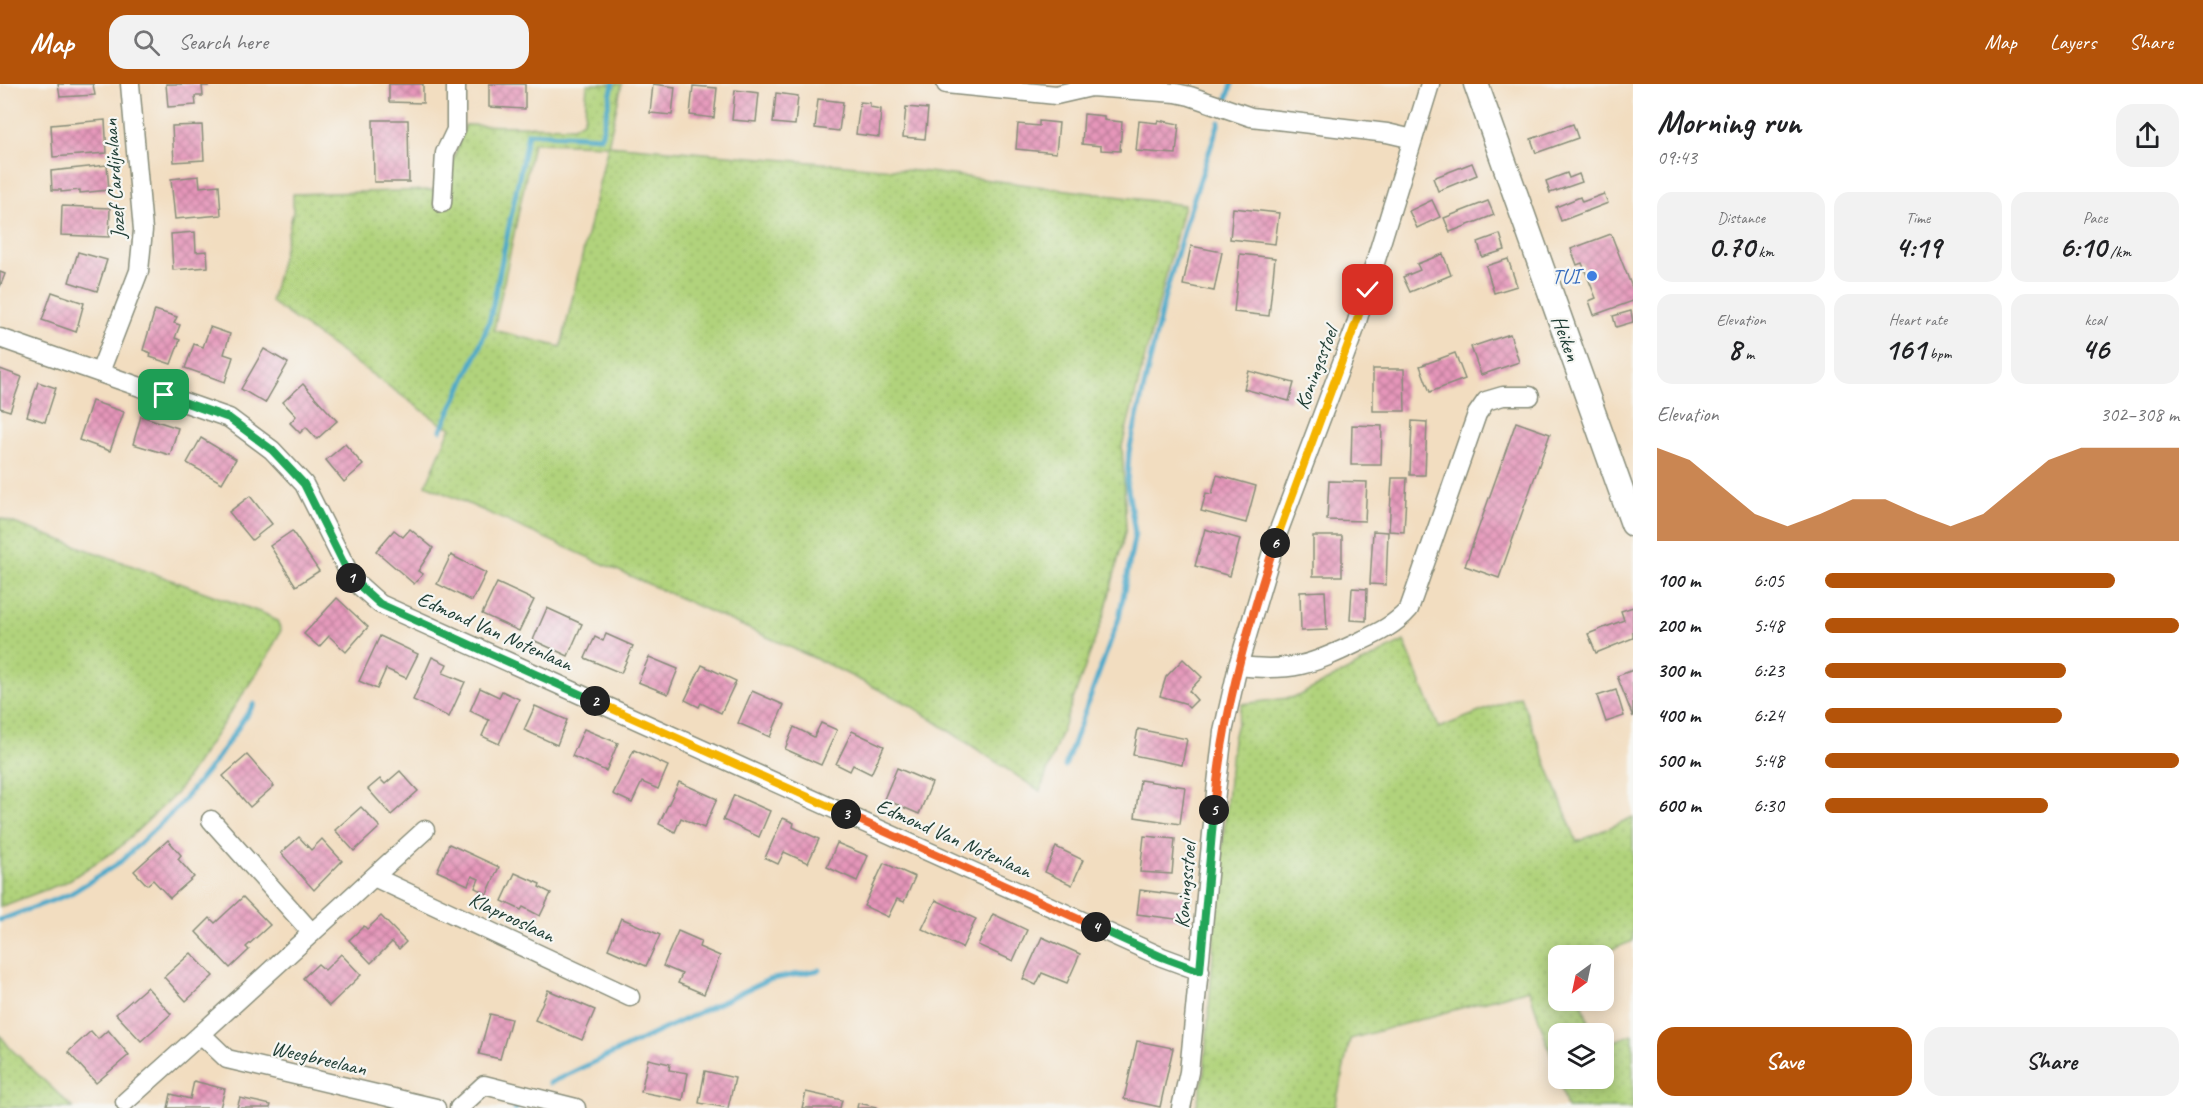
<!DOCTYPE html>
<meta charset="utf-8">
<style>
:root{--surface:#fff;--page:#f2f2f2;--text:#202124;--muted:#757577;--accent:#b45309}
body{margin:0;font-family:Caveat,sans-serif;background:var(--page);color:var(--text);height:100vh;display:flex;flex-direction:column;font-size:22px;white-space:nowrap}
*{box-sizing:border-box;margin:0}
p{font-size:20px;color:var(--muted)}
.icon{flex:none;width:33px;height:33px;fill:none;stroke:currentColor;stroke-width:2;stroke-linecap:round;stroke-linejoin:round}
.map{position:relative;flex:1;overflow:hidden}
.details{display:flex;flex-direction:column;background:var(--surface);width:570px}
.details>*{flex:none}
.needle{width:39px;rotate:213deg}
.controls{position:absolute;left:1548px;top:861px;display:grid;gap:12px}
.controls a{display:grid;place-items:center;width:66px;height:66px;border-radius:12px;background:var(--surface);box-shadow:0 3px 15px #0003;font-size:30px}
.pin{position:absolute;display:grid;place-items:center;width:51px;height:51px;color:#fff;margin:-26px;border-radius:12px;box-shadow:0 3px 9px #0006}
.km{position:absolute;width:30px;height:30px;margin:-15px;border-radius:50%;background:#222;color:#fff;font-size:16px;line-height:30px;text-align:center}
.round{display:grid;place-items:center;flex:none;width:63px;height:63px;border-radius:18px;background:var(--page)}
.headline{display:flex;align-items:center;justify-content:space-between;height:102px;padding:0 24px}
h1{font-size:33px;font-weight:700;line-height:45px}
.figures{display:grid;grid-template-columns:repeat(3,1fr);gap:9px;height:102px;padding:6px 24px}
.figures div{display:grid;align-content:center;border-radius:15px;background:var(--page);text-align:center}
.figures b{font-size:30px;font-weight:700}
.figures small{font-size:16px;font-weight:400}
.figures p{font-size:16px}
.chart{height:168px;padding:12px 24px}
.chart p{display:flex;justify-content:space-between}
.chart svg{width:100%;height:108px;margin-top:6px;fill:var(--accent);opacity:.7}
.cta{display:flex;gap:12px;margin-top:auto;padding:12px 24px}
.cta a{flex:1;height:69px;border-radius:18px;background:var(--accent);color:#fff;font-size:24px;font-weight:700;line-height:69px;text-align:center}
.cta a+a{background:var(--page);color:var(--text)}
ul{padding:0 24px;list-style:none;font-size:20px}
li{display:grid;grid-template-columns:96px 72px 1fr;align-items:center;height:45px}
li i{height:15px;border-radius:8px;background:var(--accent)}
header{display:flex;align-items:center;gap:36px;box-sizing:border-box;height:84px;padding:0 30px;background:var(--accent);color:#fff}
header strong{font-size:28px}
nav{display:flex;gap:33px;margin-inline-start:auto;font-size:21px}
.search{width:420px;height:54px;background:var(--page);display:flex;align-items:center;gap:15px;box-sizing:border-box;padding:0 21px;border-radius:18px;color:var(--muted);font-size:22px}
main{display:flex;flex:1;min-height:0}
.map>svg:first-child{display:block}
</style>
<header>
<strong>Map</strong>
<div class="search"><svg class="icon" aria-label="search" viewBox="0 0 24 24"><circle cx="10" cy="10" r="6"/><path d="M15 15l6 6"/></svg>Search here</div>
<nav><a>Map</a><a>Layers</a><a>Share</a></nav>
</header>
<main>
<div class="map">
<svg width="1633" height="1024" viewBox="0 0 1633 1024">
<defs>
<pattern id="grass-dots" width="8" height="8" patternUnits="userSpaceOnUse" patternTransform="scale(1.5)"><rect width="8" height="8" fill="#b1d37c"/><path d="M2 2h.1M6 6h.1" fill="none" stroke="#98b66c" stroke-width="1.8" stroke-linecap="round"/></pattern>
<pattern id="building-cross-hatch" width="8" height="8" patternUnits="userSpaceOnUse" patternTransform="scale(1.5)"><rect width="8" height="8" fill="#e696ba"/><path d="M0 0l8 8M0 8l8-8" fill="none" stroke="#ba7c98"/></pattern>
</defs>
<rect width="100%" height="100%" fill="#f6f6f2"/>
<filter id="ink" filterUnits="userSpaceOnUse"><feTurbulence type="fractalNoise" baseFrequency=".0167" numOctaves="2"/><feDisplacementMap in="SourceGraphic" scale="12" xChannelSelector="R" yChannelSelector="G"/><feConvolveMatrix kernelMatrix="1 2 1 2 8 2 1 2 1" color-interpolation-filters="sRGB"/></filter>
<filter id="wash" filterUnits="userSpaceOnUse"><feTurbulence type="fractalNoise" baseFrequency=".008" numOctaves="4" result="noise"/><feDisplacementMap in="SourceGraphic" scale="24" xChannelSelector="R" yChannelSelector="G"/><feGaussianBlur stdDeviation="1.35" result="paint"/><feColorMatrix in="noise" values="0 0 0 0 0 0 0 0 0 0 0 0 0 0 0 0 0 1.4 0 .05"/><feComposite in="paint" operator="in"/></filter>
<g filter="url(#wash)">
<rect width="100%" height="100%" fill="#f2ddc0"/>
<g fill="url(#grass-dots)" stroke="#688858" stroke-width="1.5" fill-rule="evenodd">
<path d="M587 0H622L608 61 928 88 1184 121 1122 362 1126 444 1105 528 1040 707 910 621 821 577 426 401 451 343 443 341 271 218 293 128V110L434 106 435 122 450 123 451 83 465 41 573 43 583 37 585 31ZM533 59 608 61 561 263 494 246Z"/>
<path d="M0 434 265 530 277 537 281 546 268 572 176 710 119 764 66 798 0 823Z"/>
<path d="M1404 557 1439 644 1520 612 1577 758 1633 733V857L1597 871 1558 872V916L1582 917 1591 949 1558 950V992L1529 905 1350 955 1335 1024H1196L1204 991 1216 829 1233 655 1242 620 1296 613Z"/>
<path d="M1633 950V1024H1567L1559 995 1604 994V961Z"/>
<path d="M0 951 10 964 73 1024H0Z"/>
</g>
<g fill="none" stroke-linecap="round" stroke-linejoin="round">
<g stroke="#4ba9c9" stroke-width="5">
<path d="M1227 15 1232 0"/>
<path d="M441 346 477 269 490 235 528 49 601 53 613 0"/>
<path d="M1065 682 1119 534 1135 449 1127 399 1129 368 1165 212 1188 132 1219 38"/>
<path d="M0 836 70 810 119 779 176 725 216 676 254 620"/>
<path d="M550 999 768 896 819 886"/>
<path d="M515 1024 521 1019"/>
</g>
</g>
<g id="blocks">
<g fill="url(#building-cross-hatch)">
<path d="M58 0H93L95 11 60 13Z"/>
<path d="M166 0H208V2H202L203 12H195L196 21 168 23Z"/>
<path d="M389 0H423V19L389 18Z"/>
<path d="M489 0H525V25L489 23Z"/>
<path d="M653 0 675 3 672 31 650 29Z"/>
<path d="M693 2 717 4 714 34 690 31Z"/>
<path d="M735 6 759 9 756 38 732 36Z"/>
<path d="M776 9 798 12 795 41 773 39Z"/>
<path d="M818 15 843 18 839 47 815 44Z"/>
<path d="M860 18 870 19V23L881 25 879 53 856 50Z"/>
<path d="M906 23 928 25 925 55 903 53Z"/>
<path d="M1084 30 1104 32V36L1122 38 1120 67 1101 66V62L1082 60Z"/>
<path d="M105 36 107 69 53 73 51 41Z"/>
<path d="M373 36H408L409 98H374Z"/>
<path d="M1158 36 1179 40 1176 70 1136 67 1139 37 1157 39Z"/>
<path d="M1039 37 1059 39 1056 69 1016 65 1018 40 1039 42Z"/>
<path d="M1573 40 1578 54 1536 69 1531 55Z"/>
<path d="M202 41 204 76 174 78 172 42Z"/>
<path d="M1472 79 1477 91 1438 107 1433 94Z"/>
<path d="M107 81 109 106 80 109V106L61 108V106H52L51 87Z"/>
<path d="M1567 89 1569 94 1579 90 1582 98 1550 109 1546 97Z"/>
<path d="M199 92 200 103 219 101 221 131 175 135 171 95Z"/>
<path d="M1604 110 1608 119 1561 137 1556 123 1580 113 1582 118Z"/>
<path d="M1432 116 1440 133 1417 144 1409 127Z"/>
<path d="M1488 117 1494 131 1450 148 1444 134Z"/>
<path d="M62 122 110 124 109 153 61 151Z"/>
<path d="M1233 124 1279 129 1275 160 1230 155Z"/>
<path d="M195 148 196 168 207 167 208 183 173 186 171 150Z"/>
<path d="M1500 150 1505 166 1482 173 1478 158Z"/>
<path d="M1611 150 1633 206V217L1594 231 1589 217 1596 214 1582 179 1577 181 1571 165Z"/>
<path d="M1191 162 1222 168 1214 207 1183 201Z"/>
<path d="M78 168 107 176 97 207 69 198Z"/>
<path d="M1240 170 1275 174 1269 232 1234 228Z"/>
<path d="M1443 170 1451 191 1410 208 1403 193 1420 186 1417 180Z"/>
<path d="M1508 175 1517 202 1494 209 1486 182Z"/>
<path d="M0 188 5 190 0 203Z"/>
<path d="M52 208 84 219 76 248 42 236Z"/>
<path d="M155 226 177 233 174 239 180 241 175 254 180 256 171 280 150 273 151 269 143 266Z"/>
<path d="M1631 227 1633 238 1616 243 1613 232Z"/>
<path d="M210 243 230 250 224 270 233 273 225 298 185 284 194 260 203 263Z"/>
<path d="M1510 250 1519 278 1481 291 1471 263Z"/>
<path d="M264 265 288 279 265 319 241 305Z"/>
<path d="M1455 269 1465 295 1430 308 1420 282Z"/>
<path d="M0 285 22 293 10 327 0 324Z"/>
<path d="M1373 285H1404L1405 327H1373Z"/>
<path d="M1249 287 1294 299 1289 317 1244 305Z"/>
<path d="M38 298 56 304 45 338 27 332Z"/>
<path d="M303 300 337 337 317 355 306 343 300 349 290 339 296 332 283 318Z"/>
<path d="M92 317 124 328 110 367 79 356Z"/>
<path d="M141 332 178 344 170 371 133 360Z"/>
<path d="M1412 337 1427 338 1425 391H1410Z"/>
<path d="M1516 338 1550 350 1499 494 1465 482Z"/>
<path d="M1352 341 1382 342 1381 381H1351Z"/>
<path d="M201 354 236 375 222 399 187 379Z"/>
<path d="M345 360 363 381 344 398 326 376Z"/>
<path d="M1217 391 1256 402 1246 439 1201 427 1206 409 1212 410Z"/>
<path d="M1392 394H1407L1404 448 1389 447Z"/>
<path d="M1329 397 1367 398 1365 437 1327 436Z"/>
<path d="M250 412 272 440 252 456 229 428Z"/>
<path d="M410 445 433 464 418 487 423 490 414 500 376 467 394 446 403 453Z"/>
<path d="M1205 445 1240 455 1230 492 1195 482Z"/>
<path d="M292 447 319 487 296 502 270 462Z"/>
<path d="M1373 447 1388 448 1386 501 1370 500Z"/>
<rect x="1313" y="452" width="29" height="40"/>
<path d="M451 471 486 489 472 517 437 500Z"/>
<path d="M497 499 534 516 519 547 482 530Z"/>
<path d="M1352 504 1367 505 1366 537 1350 536Z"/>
<path d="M1325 507 1327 546 1301 547 1300 508Z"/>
<path d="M337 514 368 543 346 568 329 552 319 563 304 550Z"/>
<path d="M1633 523V554L1596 569 1588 550 1624 536 1621 527Z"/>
<path d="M547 524 582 540 568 572 533 556Z"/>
<path d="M606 550 633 562 621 589 585 574 595 553 603 557Z"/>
<path d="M380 552 418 570 406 594 386 585 377 605 359 597Z"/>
<path d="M432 573 447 580 443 589 465 598 449 633 413 616Z"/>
<path d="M649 573 678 585 668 610 638 598Z"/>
<path d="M1183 575 1202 593 1189 607 1197 616 1189 624 1184 619 1160 612 1166 593Z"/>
<path d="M702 581 736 597 721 629 701 619 699 623 685 616Z"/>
<path d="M1633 586V633L1617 592Z"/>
<path d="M480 604 499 613 502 607 519 615 499 660 482 652 489 636 470 627Z"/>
<path d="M1616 606 1624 632 1606 638 1597 612Z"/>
<path d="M752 607 784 621 770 653 738 639Z"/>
<path d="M535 622 567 636 557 661 524 646Z"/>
<path d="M821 639 837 646 821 681 785 665 794 643 814 653Z"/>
<path d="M584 645 618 659 606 687 572 672Z"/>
<path d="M1138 645 1187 655 1182 681 1133 671Z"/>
<path d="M852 647 884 662 871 690 853 681 850 687 836 680Z"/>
<path d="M634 666 668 682 658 705 642 698 632 719 613 710Z"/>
<path d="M247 671 274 702 250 723 223 692Z"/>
<path d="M897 684 932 699 919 730 884 715Z"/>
<path d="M400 687 418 707 391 731 368 705 380 695 385 700Z"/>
<path d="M1140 696 1185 703 1180 740 1135 733Z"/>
<path d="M679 698 717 715 704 744 681 734 675 748 659 740Z"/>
<path d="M734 711 770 727 759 753 723 736Z"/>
<path d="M361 723 380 743 354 767 335 746Z"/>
<path d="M783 734 794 739 793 743 819 755 808 779 784 768 778 780 765 774Z"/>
<path d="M1144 752 1175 755 1172 790 1140 788Z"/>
<path d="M299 753 311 766 322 755 342 777 314 806 281 769Z"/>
<path d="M168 756 181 771 178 775 194 793 170 814 153 796 147 801 134 787Z"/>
<path d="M837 759 868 772 857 797 827 783Z"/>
<path d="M449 760 499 783 487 810 475 804 479 795 472 792 468 801 437 787Z"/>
<path d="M1056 763 1083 776 1072 801 1045 788Z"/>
<path d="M884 779 915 793 904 818 897 815 888 833 864 822Z"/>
<path d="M515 789 540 800 539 803 551 809 540 832 523 823 521 826 502 817Z"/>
<path d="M1140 806 1186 812 1183 836 1137 830Z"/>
<path d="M243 813 270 841 246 863 249 866 230 884 196 848 210 834 215 839Z"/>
<path d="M936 816 976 835 962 864 922 845Z"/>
<path d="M993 830 1027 846 1013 877 978 861Z"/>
<path d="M381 832 406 858 399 865 392 858 371 879 349 856 364 842 367 845Z"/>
<path d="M621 834 660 851 646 882 608 865Z"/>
<path d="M678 847 701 857 699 863 720 872 704 910 678 899 682 890 663 882Z"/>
<path d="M1042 853 1080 870 1067 899 1042 889 1036 901 1023 895Z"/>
<path d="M191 869 213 892 186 917 164 893Z"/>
<path d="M341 870 361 891 329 922 303 894 318 880 325 886Z"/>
<path d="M147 903 171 930 141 957 116 930Z"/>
<path d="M548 906 595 926 582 956 535 936Z"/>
<path d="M490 930 511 935 500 975 479 970Z"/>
<path d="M108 946 129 971 96 999 68 968 91 947 98 955Z"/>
<path d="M1137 957 1173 964 1160 1023 1124 1015Z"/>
<path d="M648 975 670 980 669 986 688 989 683 1016 641 1008Z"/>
<path d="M705 987 735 994 728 1024 699 1019Z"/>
<path d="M194 997 225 1005 220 1024H168L171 1010 190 1015Z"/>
<path d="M806 1008 842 1016 840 1024H802Z"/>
<path d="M240 1014 271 1021 270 1024H237Z"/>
<path d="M858 1019 877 1023V1024H857Z"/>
</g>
</g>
</g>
<g filter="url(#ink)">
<use href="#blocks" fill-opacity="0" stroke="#888d7a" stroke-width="1.5"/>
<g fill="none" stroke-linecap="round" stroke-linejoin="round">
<defs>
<g id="minor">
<path d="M946 0 1056 11 1091 3 1176 9 1190 12 1251 33 1387 49 1413 55"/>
<path d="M442 119 445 69 456 46V0"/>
<path d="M0 254 229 334 272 366 304 400 352 495 380 520 1162 873 1200 887"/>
<path d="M100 288 139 187 143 146 130 0"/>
<path d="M1238 582C1292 588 1311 581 1359 558 1378 549 1395 541 1409 525L1477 330 1486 317 1503 312H1530"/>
<path d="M211 736 312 849"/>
<path d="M374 793 630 913"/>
<path d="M201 950 227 975 436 1024"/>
<path d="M125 1018 201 950 425 746"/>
<path d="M459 1024 484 1001 576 1024"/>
<path d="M1181 1024 1189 988 1216 708 1223 648 1238 582 1277 451 1354 247 1430 0"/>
</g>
<path id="major" d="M1476 0 1633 440"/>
</defs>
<use href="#minor" stroke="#888d7a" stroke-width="21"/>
<use href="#major" stroke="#888d7a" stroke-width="27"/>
<use href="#minor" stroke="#fff" stroke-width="18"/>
<use href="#major" stroke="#fff" stroke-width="24"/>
</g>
</g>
<g fill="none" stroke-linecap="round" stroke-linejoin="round" filter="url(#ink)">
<defs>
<path id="split-1" d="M164 311 229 334 272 366 304 400 351 494"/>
<path id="split-2" d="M351 494 380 520 595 617"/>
<path id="split-3" d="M595 617 846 730"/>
<path id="split-4" d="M846 730 1096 843"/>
<path id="split-5" d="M1096 843 1162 873 1200 887 1214 726"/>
<path id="split-6" d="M1214 726C1222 634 1246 547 1275 459"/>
<path id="split-7" d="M1275 459 1368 206"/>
</defs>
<use href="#split-1" stroke="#fff" stroke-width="12"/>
<use href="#split-2" stroke="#fff" stroke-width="12"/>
<use href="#split-3" stroke="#fff" stroke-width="12"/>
<use href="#split-4" stroke="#fff" stroke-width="12"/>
<use href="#split-5" stroke="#fff" stroke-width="12"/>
<use href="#split-6" stroke="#fff" stroke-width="12"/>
<use href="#split-7" stroke="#fff" stroke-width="12"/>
<use href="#split-1" stroke="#22a559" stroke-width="8"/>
<use href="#split-2" stroke="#22a559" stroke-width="8"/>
<use href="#split-3" stroke="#f5b400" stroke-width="8"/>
<use href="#split-4" stroke="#f0652b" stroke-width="8"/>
<use href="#split-5" stroke="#22a559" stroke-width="8"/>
<use href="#split-6" stroke="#f0652b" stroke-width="8"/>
<use href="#split-7" stroke="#f5b400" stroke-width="8"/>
</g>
<circle fill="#3f7fe0" stroke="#f6f6f2" stroke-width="2" cx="1592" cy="192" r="6"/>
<g text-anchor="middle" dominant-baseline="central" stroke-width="4.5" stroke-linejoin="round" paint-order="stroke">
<g font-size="21" fill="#1f3d34" stroke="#f6f6f2">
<text transform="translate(114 95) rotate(-94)">Jozef Cardijnlaan</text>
<text transform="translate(1566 254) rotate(70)">Heiken</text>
<text transform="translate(1316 284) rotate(-69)">Koningsstoel</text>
<text transform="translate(495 547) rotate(24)">Edmond Van Notenlaan</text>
<text transform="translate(954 754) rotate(24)">Edmond Van Notenlaan</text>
<text transform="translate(1185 801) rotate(-85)">Koningsstoel</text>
<text transform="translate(512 833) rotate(25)">Klaprooslaan</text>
<text transform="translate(319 974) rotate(13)">Weegbreelaan</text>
</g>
<g font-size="21" fill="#366cbe" stroke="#f6f6f2" text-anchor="end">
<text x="1580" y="192">TUI</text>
</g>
</g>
</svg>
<div class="controls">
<a><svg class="needle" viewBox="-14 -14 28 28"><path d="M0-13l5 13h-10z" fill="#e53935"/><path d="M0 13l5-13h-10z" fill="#757577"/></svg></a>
<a><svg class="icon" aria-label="layers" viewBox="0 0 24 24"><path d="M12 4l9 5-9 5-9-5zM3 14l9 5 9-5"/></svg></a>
</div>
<div class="pin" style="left:164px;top:311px;background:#1e9e55"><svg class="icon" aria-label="arrive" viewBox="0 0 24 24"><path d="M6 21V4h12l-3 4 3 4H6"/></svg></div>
<div class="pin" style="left:1368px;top:206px;background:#d93025"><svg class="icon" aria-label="check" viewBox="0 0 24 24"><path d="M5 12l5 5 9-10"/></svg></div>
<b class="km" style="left:351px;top:494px">1</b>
<b class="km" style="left:595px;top:617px">2</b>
<b class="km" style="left:846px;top:730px">3</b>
<b class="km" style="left:1096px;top:843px">4</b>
<b class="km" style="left:1214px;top:726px">5</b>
<b class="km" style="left:1275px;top:459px">6</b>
</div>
<section class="details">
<div class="headline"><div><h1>Morning run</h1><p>09:43</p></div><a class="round"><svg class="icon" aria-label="share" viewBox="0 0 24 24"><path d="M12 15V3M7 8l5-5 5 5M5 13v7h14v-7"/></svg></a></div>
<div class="figures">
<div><p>Distance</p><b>0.70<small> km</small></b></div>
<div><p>Time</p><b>4:19</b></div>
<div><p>Pace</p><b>6:10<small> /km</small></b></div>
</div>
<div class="figures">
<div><p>Elevation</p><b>8<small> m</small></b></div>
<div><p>Heart rate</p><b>161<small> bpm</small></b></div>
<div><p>kcal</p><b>46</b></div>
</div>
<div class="chart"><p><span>Elevation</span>302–308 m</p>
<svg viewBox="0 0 160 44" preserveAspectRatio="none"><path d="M0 44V6L10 11L20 22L30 33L40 38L50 33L60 27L70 27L80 33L90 38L100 33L110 22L120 11L130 6L140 6L150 6L160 6V44z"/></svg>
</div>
<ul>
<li><b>100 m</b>6:05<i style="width:82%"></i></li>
<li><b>200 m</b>5:48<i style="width:100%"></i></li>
<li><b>300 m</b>6:23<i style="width:68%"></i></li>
<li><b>400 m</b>6:24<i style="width:67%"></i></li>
<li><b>500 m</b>5:48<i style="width:100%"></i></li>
<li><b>600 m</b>6:30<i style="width:63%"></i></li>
</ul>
<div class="cta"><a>Save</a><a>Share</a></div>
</section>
</main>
